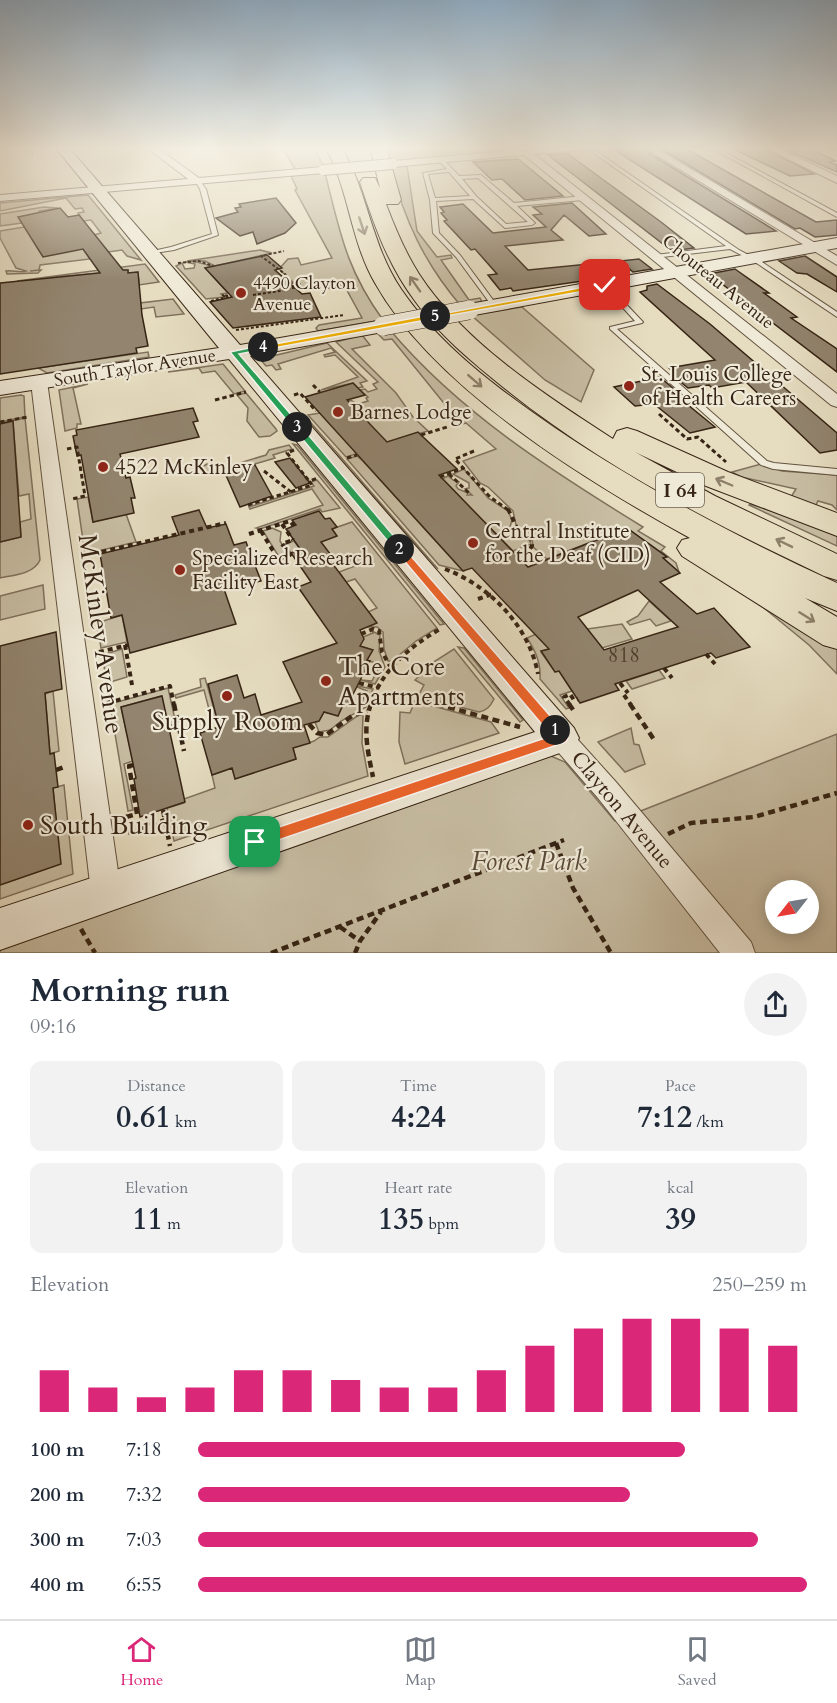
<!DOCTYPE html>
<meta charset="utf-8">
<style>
:root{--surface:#fff;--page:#f2f2f3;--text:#1f2937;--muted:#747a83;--line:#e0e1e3;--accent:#db2777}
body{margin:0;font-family:Cardo,serif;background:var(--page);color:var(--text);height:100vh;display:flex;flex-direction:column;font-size:22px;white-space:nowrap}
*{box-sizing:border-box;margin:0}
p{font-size:20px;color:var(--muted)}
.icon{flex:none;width:33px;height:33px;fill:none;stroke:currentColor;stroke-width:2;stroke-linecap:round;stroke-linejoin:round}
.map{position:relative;height:953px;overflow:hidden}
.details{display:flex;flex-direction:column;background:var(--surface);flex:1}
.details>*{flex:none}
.needle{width:39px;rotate:239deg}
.controls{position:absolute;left:765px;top:880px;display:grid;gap:12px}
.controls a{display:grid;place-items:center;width:54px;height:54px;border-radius:50%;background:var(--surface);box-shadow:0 3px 15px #0003;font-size:30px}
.pin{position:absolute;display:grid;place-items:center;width:51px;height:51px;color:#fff;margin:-26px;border-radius:12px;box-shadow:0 3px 9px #0006}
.km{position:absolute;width:30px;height:30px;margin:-15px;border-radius:50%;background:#222;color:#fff;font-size:16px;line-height:30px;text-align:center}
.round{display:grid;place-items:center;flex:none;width:63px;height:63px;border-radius:32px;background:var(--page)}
.headline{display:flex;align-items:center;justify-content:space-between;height:102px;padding:0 30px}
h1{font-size:33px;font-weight:700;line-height:45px}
.figures{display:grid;grid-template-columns:repeat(3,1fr);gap:9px;height:102px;padding:6px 30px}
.figures div{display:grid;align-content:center;border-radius:12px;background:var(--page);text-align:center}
.figures b{font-size:30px;font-weight:700}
.figures small{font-size:16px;font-weight:400}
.figures p{font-size:16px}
.chart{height:168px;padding:12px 30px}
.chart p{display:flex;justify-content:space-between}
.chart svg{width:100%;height:108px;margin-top:6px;stroke:var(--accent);stroke-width:6}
ul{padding:0 30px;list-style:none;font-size:20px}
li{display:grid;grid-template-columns:96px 72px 1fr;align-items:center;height:45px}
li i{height:15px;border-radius:8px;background:var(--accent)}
.tabs{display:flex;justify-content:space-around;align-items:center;height:84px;border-top:2px solid var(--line);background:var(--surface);font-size:16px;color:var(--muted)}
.tabs a{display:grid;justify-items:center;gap:3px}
.tabs .selected{color:var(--accent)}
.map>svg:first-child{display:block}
</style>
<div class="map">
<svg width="837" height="953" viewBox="0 0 837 953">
<rect width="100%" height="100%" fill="#e6ddc1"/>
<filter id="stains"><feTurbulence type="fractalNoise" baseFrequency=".00333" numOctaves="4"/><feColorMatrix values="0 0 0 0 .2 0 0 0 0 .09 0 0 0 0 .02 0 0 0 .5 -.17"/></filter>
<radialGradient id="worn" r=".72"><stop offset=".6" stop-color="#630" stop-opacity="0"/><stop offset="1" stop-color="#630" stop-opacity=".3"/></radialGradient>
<g fill="#c8bea4" stroke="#7f715c" stroke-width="1.5" fill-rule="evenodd">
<path d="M282 147H314L324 168 295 169Z"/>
<path d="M385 147H510L514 151 390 162Z"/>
<path d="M407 166 417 231 437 257 451 255 452 258 441 260 469 300 480 298 482 302 461 306C425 264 404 220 391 167Z"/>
<path d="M325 173C340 232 346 269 383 320L318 331 316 328 319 325 362 318 344 285 299 287 300 284H295L279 269 288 259 298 258 301 265 332 258 295 190 297 189 291 176Z"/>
<path d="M88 195 141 260 127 256 122 250 108 252 94 235 101 233 91 220 83 221 78 213 84 212 82 208 75 209 66 198 0 211V203Z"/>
<path d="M44 207 58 208 39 211 40 213 22 223 0 226V214Z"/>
<path d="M24 227 83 249 90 259 40 265 39 270 30 271 41 270 38 273 7 274 6 271C13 270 20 273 26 271L16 268 0 238V231Z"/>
<path d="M260 250 272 253 215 266 205 261H187Z"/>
<path d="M193 261 212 266 205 268 228 293 221 294 224 297 206 299 176 266 182 263 185 269 194 268 195 264 185 262Z"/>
<path d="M145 264 159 282 139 285 138 272 128 273V270L17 281Z"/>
<path d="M173 299 184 314 156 317 154 307 141 309 140 303Z"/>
<path d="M522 307 594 370 581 402 545 380 471 315Z"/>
<path d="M390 330C460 413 552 471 643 527L638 531 665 547 661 551 676 563 679 572 663 558 666 556 627 528 547 559 533 547 532 538 521 532 516 525 513 511 488 487 480 483 463 461 496 449 466 423 456 426 451 422 460 418 447 407 392 339 384 340 377 333Z"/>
<path d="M362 335 370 345 352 349 396 393 413 417 428 431 355 452 356 454 346 457 308 415 320 413 350 400 358 404 368 401 366 398 368 397 360 390 365 389 368 392 377 389 373 384 378 382 336 342Z"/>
<path d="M327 343 367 381 360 383 363 387 358 388 353 383 321 390 358 377 335 355 325 357 324 355 335 352 331 348 278 364 281 369 276 370 272 365 266 366 260 359Z"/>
<path d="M148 352 149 357 47 373 38 368Z"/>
<path d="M223 364 245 391 234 394 215 371 202 373 199 368 168 372Z"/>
<path d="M88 384 73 388 81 424H77V428L65 431 59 390Z"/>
<path d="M246 393 276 429 277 431 270 436 259 437 247 421 248 408 237 395Z"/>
<path d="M21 395 24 396 25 417 0 422V398Z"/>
<path d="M305 416 438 569 302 417Z"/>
<path d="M25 418 40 560C34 574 14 575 0 578V542L21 537 20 522 31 519 29 494 19 496 13 422 0 423Z"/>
<path d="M293 444 297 445 444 624 440 625Z"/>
<path d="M289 445 292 449 273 455 275 458 245 467 242 464 208 473 202 467 207 464 213 471 266 455 269 450Z"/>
<path d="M357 456 363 461 463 571 439 565 347 459Z"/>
<path d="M761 464 782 471 837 475V510L832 505 818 501 814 509 789 500 796 489 741 477 732 472Z"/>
<path d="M464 469 488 498 508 511 512 520 510 527H514L520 534 529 539 531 544 513 551 442 479 448 476 453 480H456L459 482 456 486 458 489 468 493 467 495H472L465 489 469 488V483L453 474Z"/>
<path d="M317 480 340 508 322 512 320 509 260 529 256 528 323 505 312 489 250 509 249 507 314 486 311 482Z"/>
<path d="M88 497 93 522 126 514 136 542 85 554 77 499Z"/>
<path d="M750 504 837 532V546L749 505Z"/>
<path d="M352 522 437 628 416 641 392 661H388L384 649 383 632 377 627H369L376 623 368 612 377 608 355 579 346 582 339 572 355 566 349 558 332 564 329 559 331 555 317 544 291 553 285 544 294 541 300 549 337 536 332 529Z"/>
<path d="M272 528 281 532 280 541 288 554 279 557 263 531Z"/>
<path d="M43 585 45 609 0 620V596Z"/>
<path d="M753 599 837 648V674L809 645Z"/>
<path d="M649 601 671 621 656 626 650 619 630 625 627 622 638 616Z"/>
<path d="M122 615 127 642 101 648 97 623Z"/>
<path d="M622 624 632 639 602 648 587 629Z"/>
<path d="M372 631 380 635 379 651 385 667 375 684 361 680 372 681 380 665 367 660 372 650 360 646 363 637 373 633Z"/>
<path d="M543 631 554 647 541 652 555 672 559 671 572 691 560 695 569 708 566 709 540 679C541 663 536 652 527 638Z"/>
<path d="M458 647 464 648 523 720 520 722Z"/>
<path d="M122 649 127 677 107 683 102 655Z"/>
<path d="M454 649 494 699C490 707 487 710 479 712L418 696 424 685 415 680 432 663Z"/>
<path d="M659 670 665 678 632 689 626 681Z"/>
<path d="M205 678 216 716 211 717 204 690 176 698 175 695 201 687 200 679Z"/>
<path d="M358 686 373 689 366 707 341 721 330 730 319 732 315 722 319 721 324 712 338 715 343 705 359 707 367 691 357 687Z"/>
<path d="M168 688 176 724 167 726 161 696 121 707 133 761 124 764 133 810 128 811 110 704Z"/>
<path d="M53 691 59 751 50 754 45 694Z"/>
<path d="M415 701 491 722 499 733 405 764 399 742 400 712 410 713Z"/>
<path d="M360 714 363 716 362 743 368 776 174 841 167 808 184 803V799L215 788 212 775 232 768 236 778 296 759 293 748 314 741 320 737H328Z"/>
<path d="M631 728 634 744 639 745 645 764 625 772 598 742Z"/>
<path d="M837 734V953H0V950L551 756 565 762 615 821ZM776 891H808V924H776Z"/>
<path d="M64 785 73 874 0 899V885L60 864 53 788Z"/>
</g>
<g fill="#92846e" stroke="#362414" stroke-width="1.5" fill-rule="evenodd">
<path d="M658 147H683L816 222 837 220V235L815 237 800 228 795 229Z"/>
<path d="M729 147H762L814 174 790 176Z"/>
<path d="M781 147H807L836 161 829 162 837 165V172Z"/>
<path d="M642 148V149L776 231 746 234 616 151Z"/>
<path d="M568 154 661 222 694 248 672 251 548 155Z"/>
<path d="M518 159 550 185 563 196 525 200 502 179 492 180 473 162Z"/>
<path d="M276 198 296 223 285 233 257 244 253 232 240 236 216 218 238 212 235 208 241 207 239 204Z"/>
<path d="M572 203 606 234 589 236 564 215 551 230 563 240 505 246 528 270 589 264 604 278 513 291 511 288 500 290 488 275 497 274 475 249 471 250 444 221 447 220 441 213 444 212 440 207 463 204 493 233 546 227 533 215 542 214 533 207Z"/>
<path d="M60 208 68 217 79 215 123 270H128V273L138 272 142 315 148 346 136 348 137 353 0 374V283L100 273 83 249 43 257 18 217Z"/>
<path d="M267 255 282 268 275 270 302 294 310 293 321 317 233 328 210 302 232 297 205 268Z"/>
<path d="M805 256 837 277V292L807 274 797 273 779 261Z"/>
<path d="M639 259 652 269 633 272 620 261Z"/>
<path d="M735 269 769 293H764L797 317 791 318 837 349V372L709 274Z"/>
<path d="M657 284 710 324 837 433V450L820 453 746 382 712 388 709 385 688 388 672 375 675 374 669 368 715 360 640 292 647 290V286Z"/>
<path d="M660 377 675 390 671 391 715 427 690 433 654 404 635 406 614 387Z"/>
<path d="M353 383 365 395 347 400 387 442 418 432 421 435 457 469 439 475 528 567 627 528 667 557 663 558 680 573 660 582 697 614 714 608 750 647 716 658 711 653 615 684 619 690 580 703 559 671 555 672 541 651 549 649 472 568 463 571 305 397ZM638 590 678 627 604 650 578 617Z"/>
<path d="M193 408 198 421 193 422 199 437 120 454 126 478 130 477 135 498H131L134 513 93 522 81 455 77 456 73 436 77 435 76 430Z"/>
<path d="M13 421 21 537 0 542V424Z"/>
<path d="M290 458 310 483 296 488 275 462Z"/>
<path d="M255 465 272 496 240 507 225 473Z"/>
<path d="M199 510 207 528 226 524 234 545 246 542 261 581 224 589 236 624 130 653 122 615 111 618 100 554 179 535 172 517Z"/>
<path d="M319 511 325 519 330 518 337 527 332 529 337 536 321 542 331 555 329 559 377 623 360 630 364 639 360 646 373 650 367 660 370 661 347 706 343 705 338 716 324 712 319 721 304 725 310 743 293 748 296 759 235 779 232 768 212 775 200 733 219 727 208 684 237 675 244 698 255 694 261 715 302 702 283 662 337 643 298 587 311 582 291 553 301 550 286 529 296 525 292 520Z"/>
<path d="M56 632 62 689 45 693 50 754 54 753 58 787 53 788 61 864 0 885V646Z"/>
<path d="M162 696 185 802 140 817 134 779 136 778 121 707Z"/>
</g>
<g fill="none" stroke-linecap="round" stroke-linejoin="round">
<defs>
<g id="lane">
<path d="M585 147H590L739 250 762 262 837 312V317L758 264 730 249 654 258V256L656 255 726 246Z"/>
<path d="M710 147H715L837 213V217Z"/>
<path d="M830 147H837V150L830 148Z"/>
<path d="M439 159H443L459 176 481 175 514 203 583 196 586 198 583 200 517 206 535 223 532 225 505 228 473 199 436 201 439 233 460 255 496 304V306H492L456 257 433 233 430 200 423 173 447 169 439 161ZM449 172 470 196 435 198 428 174ZM478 178 528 222 506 224 476 196 462 179Z"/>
<path d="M195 180H199L206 189 218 235 174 250 148 254V252L171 247 212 234 200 189 195 181Z"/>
<path d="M605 283 607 284 643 322 642 323 617 329 767 461 774 463 837 469V475L773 469 761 465 610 329V327L635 321 603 286V284Z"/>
</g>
<g id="street">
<path d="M146 147H156L199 178 323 167 328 170 323 173 0 201V195L188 179Z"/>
<path d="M515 147H524L528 149 591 147 587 150 534 154 837 394V407L831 405 524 155 393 167 388 164 393 161 518 150Z"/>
<path d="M643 147H654L837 256V265Z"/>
<path d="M764 147H776L837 176V183Z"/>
<path d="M39 377 47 382 121 892 116 902 106 906 96 902 91 892 31 382Z"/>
<path d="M561 728 570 731 616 782 751 942 755 953H720L598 798 552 745 548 738 552 731Z"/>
</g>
<g id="secondary">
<path d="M55 147H68L240 345 383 320 390 322 393 326 390 330 383 332 250 356 574 728 579 738 574 748 0 950V908L535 732 229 359 0 395V381L219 348Z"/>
<path d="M837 238V248L469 316 462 314 459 310 462 306 469 304Z"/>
</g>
<g id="highway">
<path d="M325 147H341C368 191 371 245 401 289 440 346 498 389 555 428 644 488 739 538 837 583V611L805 598 837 617V649L823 645 682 556 677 548 682 540 690 538C586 481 434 388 375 283 350 240 349 188 325 147Z"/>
<path d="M370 147H386L401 200 398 204H386C395 228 405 252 419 274 463 342 546 396 613 439L617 431 627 428 637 431 728 472 837 513V536L706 486 635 452 715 496 837 554V580L824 576C712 523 601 466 503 387 471 361 439 335 415 301 388 265 374 225 360 182L363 178H375L380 188Z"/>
</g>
</defs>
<use href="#lane" stroke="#62523f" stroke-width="2"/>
<use href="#street" stroke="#62523f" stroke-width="2"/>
<use href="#secondary" stroke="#362414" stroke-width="2"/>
<use href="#highway" stroke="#362414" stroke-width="2"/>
<path stroke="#362414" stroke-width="1.5" stroke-dasharray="2 1.5" stroke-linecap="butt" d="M29 147 33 156"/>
<g stroke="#362414" stroke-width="2" stroke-dasharray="3 2" stroke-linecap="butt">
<path d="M178 263 199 261 213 266"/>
<path d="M292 288 323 286 332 289"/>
<path d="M253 295 285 290 294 286 285 274 261 256 284 251"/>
<path d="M225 297 223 295 230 296"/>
<path d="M211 301 231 296"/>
<path d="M236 330 344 315"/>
</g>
<g stroke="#362414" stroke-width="3" stroke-dasharray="4.5 3" stroke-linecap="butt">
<path d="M313 385 320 392"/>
<path d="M294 395 300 393 316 411"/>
<path d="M215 400 246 392"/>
<path d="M659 414 687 439 698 437 726 462"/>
<path d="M0 422 28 417"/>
<path d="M421 435 447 427"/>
<path d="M67 449 77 447 85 496 72 499"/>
<path d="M294 450 287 453 309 481"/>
<path d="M474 451 455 459 490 497 510 511"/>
<path d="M347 458 357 455"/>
<path d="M264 471 291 492"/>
<path d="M449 474 470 494"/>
<path d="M440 477 463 468"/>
<path d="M248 505 312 485 309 481 318 478"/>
</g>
<g stroke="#362414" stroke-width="4" stroke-dasharray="5 4" stroke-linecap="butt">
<path d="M508 509 519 532 532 540V546L522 560"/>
<path d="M282 524 293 540"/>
<path d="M261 531 278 559"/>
<path d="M249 534 290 521 294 526"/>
<path d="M84 556 226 523"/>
<path d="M264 564 290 555 282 544 293 540"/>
<path d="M445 569C490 586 529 626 538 674"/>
<path d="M478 599 495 593"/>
<path d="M361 634 373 629 379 631 382 652 390 666"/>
<path d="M125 645 132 685"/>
<path d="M99 652 128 645"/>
<path d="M706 654 715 664"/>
<path d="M664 668 672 678"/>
<path d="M359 683 379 688"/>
<path d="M620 683 628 693"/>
<path d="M624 695 631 705"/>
<path d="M416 698 442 705"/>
<path d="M107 703 170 686 174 705"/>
<path d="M370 705C383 669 408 648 440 629"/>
<path d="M570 705 564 697 570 694 574 700 578 699"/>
</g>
<g stroke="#362414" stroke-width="4.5" stroke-dasharray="7 4.5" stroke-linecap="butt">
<path d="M174 704 184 751"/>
<path d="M371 704C362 728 368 753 373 777"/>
<path d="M437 704 520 727"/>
<path d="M569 704 574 711"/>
<path d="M630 704 655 741"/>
<path d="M309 724 317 733 326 735 352 716 367 711"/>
<path d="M56 770 64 767"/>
<path d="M163 810 170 846"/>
<path d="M126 817 137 814 129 766 134 765"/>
<path d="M128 833 165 820"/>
<path d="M668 834 691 823 754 817 837 793"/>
<path d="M556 843 573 888 611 953"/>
<path d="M340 927 360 941"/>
<path d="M81 929 95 953"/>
<path d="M271 953 564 840"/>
<path d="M355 953 360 941 381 912"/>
</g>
<use href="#lane" fill="#efe9d7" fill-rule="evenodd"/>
<use href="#street" fill="#efe9d7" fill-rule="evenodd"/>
<use href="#secondary" fill="#efe9d7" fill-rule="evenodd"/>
<use href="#highway" fill="#e6ddc1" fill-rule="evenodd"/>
<defs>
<path id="street-bridge" d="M323 170 393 164"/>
<path id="secondary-bridge" d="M383 326 469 310"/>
</defs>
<use href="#street-bridge" stroke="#62523f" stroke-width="12" stroke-linecap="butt"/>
<use href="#secondary-bridge" stroke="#362414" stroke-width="20" stroke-linecap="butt"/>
<use href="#street-bridge" stroke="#efe9d7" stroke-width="10"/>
<use href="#secondary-bridge" stroke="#efe9d7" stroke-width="19"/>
</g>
<defs><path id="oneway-shaft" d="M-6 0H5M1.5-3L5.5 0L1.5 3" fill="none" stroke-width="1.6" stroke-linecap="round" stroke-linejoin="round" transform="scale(1.5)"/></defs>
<g stroke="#8e806a">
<use href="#oneway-shaft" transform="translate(362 226) rotate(72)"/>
<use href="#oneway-shaft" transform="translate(415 284) rotate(-125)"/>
<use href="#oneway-shaft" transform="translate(475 381) rotate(41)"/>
<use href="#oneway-shaft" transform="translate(724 482) rotate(-157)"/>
<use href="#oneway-shaft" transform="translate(784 543) rotate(-154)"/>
<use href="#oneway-shaft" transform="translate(807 617) rotate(32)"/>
</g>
<linearGradient id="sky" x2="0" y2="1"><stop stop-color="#8fabc1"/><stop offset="0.53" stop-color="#f4f0e3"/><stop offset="1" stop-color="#f4f0e3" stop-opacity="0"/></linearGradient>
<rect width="837" height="280" fill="url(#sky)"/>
<path fill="#f0652b" stroke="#fff" stroke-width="1.5" d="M555 725 559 726 568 738 566 742 255 848 249 846 247 842 249 837 255 835 551 736 548 730Z"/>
<path fill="#f0652b" stroke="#fff" stroke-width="1.5" d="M399 545 403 547 559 726 561 730 559 734H550L396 551 394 549Z"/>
<path fill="#22a559" stroke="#fff" stroke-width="1.5" d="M294 425H300L403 547V551H396L294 429Z"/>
<path fill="#22a559" stroke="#fff" stroke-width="1.5" d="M263 345 266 346V349L239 354 300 425V429H294L230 352Z"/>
<path fill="#f5b400" stroke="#fff" stroke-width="1.5" d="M435 314 437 318 263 350 259 347Z"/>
<path fill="#f5b400" stroke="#fff" stroke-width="1.5" d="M605 283 607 287 435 318 431 316Z"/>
<g fill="#8f2418" stroke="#efe9d7" stroke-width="2">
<circle cx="241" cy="293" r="6"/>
<circle cx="629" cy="386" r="6"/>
<circle cx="338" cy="412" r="6"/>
<circle cx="103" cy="467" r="6"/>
<circle cx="473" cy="543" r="6"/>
<circle cx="180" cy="570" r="6"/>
<circle cx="326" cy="681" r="6"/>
<circle cx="227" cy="696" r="6"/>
<circle cx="28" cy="825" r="6"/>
</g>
<g text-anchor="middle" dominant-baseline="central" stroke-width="4.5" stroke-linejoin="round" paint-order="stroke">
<g font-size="18" fill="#362414" stroke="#efe9d7">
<text transform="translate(718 282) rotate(39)">Chouteau Avenue</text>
<text transform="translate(135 368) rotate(-9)">South Taylor Avenue</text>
</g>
<g font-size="18" fill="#362414" stroke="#efe9d7" text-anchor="start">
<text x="253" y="283">4490 Clayton<tspan x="253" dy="21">Avenue</tspan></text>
</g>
<rect fill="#efe9d7" stroke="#6e5f4e" stroke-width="1.5" x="656" y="473" width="48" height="34" rx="4.5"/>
<g font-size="20" font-weight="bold" fill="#362414">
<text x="680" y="490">I 64</text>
</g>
<g font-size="21" fill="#362414" stroke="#efe9d7" text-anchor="start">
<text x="641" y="374">St. Louis College<tspan x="641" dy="24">of Health Careers</tspan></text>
<text x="350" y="412">Barnes Lodge</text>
<text x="115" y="467">4522 McKinley</text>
<text x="485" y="531">Central Institute<tspan x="485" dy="24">for the Deaf (CID)</tspan></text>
<text x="192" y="558">Specialized Research<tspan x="192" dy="24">Facility East</tspan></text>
</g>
<g font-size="21" fill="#4d3c2a">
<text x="624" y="655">818</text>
</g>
<g font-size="21" fill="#362414" stroke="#efe9d7">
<text transform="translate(622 810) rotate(50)">Clayton Avenue</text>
</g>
<g font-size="26" fill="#362414" stroke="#efe9d7">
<text transform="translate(101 634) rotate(82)">McKinley Avenue</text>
</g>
<g font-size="26" fill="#362414" stroke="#efe9d7" text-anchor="start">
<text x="338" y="666">The Core<tspan x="338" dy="30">Apartments</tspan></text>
<text x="227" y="721" text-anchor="middle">Supply Room</text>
<text x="40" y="825">South Building</text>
</g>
<g font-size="26" font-style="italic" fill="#5a4a38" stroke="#efe9d7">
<text x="529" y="861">Forest Park</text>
</g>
</g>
<rect width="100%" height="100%" filter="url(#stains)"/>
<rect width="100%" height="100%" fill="url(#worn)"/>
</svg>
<div class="controls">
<a><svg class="needle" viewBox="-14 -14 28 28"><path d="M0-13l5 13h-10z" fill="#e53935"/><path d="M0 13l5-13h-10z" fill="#747a83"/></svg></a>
</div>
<div class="pin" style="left:255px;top:842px;background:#1e9e55"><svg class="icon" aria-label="arrive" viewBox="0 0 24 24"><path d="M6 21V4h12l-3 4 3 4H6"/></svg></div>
<div class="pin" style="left:605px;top:285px;background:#d93025"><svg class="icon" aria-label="check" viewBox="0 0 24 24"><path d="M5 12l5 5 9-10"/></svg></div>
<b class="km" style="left:555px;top:730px">1</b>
<b class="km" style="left:399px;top:549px">2</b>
<b class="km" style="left:297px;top:427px">3</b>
<b class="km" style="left:263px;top:347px">4</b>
<b class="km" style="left:435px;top:316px">5</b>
</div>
<section class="details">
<div class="headline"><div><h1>Morning run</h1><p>09:16</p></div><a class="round"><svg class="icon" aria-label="share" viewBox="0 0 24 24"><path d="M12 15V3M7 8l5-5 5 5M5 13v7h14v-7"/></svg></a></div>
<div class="figures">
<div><p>Distance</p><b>0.61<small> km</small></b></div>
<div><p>Time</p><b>4:24</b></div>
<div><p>Pace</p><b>7:12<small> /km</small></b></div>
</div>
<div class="figures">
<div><p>Elevation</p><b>11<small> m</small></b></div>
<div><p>Heart rate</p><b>135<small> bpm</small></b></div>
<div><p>kcal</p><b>39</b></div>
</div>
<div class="chart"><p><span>Elevation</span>250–259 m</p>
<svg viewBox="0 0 160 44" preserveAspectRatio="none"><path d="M5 44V27M15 44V34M25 44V38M35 44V34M45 44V27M55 44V27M65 44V31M75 44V34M85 44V34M95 44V27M105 44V17M115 44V10M125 44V6M135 44V6M145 44V10M155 44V17"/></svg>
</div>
<ul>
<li><b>100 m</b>7:18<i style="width:80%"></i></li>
<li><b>200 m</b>7:32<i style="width:71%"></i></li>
<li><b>300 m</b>7:03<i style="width:92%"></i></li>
<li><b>400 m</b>6:55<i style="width:100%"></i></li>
</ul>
</section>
<nav class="tabs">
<a class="selected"><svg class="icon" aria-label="home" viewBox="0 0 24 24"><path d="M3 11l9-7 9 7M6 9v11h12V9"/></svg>Home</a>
<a><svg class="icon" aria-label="map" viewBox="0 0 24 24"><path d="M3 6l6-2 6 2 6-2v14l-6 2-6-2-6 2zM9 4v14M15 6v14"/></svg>Map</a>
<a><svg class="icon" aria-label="saved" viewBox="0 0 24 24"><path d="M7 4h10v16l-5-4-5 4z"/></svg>Saved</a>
</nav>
